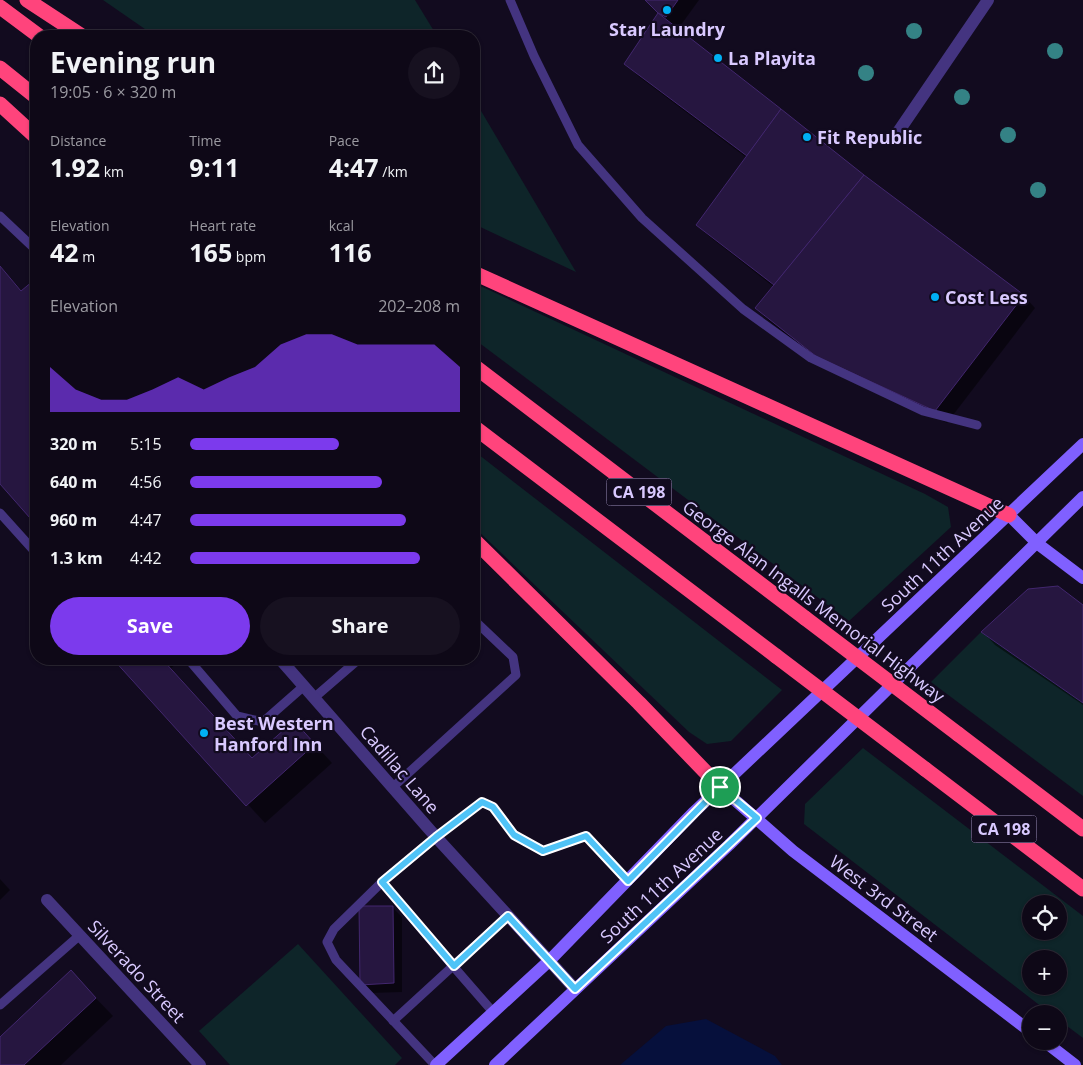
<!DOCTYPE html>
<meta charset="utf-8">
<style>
:root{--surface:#0e0817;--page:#171120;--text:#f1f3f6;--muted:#9b9aa1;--line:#2e2936;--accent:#7c3aed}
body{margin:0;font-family:"Open Sans",sans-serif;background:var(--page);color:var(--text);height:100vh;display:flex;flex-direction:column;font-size:19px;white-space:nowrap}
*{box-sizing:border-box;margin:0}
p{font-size:16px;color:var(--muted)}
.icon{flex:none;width:28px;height:28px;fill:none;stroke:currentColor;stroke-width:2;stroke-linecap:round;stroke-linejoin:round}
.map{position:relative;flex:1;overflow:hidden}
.panel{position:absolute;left:30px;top:30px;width:450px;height:635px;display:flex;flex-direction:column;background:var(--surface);border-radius:20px;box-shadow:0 1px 4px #0004,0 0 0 1px var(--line)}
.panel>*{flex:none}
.buttons{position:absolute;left:1022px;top:895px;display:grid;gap:10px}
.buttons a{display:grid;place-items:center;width:45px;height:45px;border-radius:50%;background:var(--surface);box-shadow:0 1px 4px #0004,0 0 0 1px var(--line);font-size:25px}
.pin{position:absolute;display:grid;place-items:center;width:42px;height:42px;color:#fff;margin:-21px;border:2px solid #fff;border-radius:50%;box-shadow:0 1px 5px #0007}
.round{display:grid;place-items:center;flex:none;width:52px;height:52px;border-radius:26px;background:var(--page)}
.summary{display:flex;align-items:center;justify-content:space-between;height:85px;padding:0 20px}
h1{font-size:28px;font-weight:700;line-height:38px}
.stats{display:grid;grid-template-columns:repeat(3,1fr);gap:8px;height:85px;padding:5px 20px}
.stats div{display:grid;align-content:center}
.stats b{font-size:25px;font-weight:700}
.stats small{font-size:14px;font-weight:400}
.stats p{font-size:14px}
.chart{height:140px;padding:10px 20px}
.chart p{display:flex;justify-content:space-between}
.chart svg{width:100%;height:90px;margin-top:5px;fill:var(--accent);opacity:.7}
.cta{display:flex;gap:10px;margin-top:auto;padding:10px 20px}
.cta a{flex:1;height:58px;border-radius:30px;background:var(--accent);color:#fff;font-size:20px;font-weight:700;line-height:58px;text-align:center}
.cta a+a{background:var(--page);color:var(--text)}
ul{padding:0 20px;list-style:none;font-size:16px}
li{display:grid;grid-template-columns:80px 60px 1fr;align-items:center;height:38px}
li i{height:12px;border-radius:6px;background:var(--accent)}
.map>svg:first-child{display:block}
</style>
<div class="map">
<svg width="1083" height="1065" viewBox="0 0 1083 1065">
<rect width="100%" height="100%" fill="#120b1f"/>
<g fill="#0e2529" fill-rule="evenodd">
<path d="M103 0H415L437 36H155Z"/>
<path d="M474 99 576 272 474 224Z"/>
<path d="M474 283 925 494 948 507 951 527 849 621 474 339Z"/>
<path d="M474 451 782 690 731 741 707 744 689 732 474 527Z"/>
<path d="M981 632 1083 703V796L931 682Z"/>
<path d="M863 748 1083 916V1038L1059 1020V1014H1051L804 824 805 804ZM1031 904H1059V931H1031ZM1031 959H1059V986H1031Z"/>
<path d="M298 944 402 1058 395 1065H230L199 1031Z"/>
</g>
<path fill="#06103c" d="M706 1019 775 1056 782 1065H620L666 1026Z"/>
<g fill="#0007">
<path d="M646 0H699L678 29 863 176 1023 295 1035 308 947 423 831 369 769 321 757 308 774 287 710 237 697 225 747 158 638 76 626 63 659 13Z"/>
<path d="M0 266 22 291 33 282 36 286V523L0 482Z"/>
<path d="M1083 607V705L995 645 983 632Z"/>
<path d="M115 659H182L171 668 253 759 311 740 332 763 265 823Z"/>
<path d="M0 879 10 890 0 900Z"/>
<path d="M392 907 402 917V992L371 993 361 984Z"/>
<path d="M88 990 113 1016 61 1065H0V1039Z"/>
</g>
<g fill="#261640" stroke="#42276e">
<path d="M645 0H678L666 17 658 13Z"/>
<path d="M658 13 781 109 747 156 624 64Z"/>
<path d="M781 109 864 175 774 285 696 225Z"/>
<path d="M864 175 1024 295 935 411 817 357 755 308Z"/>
<path d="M0 266 21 291 33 281 36 285V513L30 518 0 484Z"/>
<path d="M1058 586 1083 605V703L981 632 1028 589Z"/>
<path d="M113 659H162L252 758 294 721 315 744 246 806Z"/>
<path d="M359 906H393L394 983 360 985Z"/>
<path d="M71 970 96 998 24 1065H0V1037Z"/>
</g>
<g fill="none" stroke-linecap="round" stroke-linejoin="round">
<g stroke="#443480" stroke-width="9">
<path d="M510 0 534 56 578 145 642 218 743 309 811 358 923 411 977 425"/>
<path d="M0 216 36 250"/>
<path d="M0 513 36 553"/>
<path d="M189 660 237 716 263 722 304 686"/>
<path d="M315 697 359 659"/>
<path d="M393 787 516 675 513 657 474 620"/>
<path d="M382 882 334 929 327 942 336 960 435 1065"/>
<path d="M0 1005 80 935"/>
<path d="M493 1012 453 966 508 916"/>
<path d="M393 1021 453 966 382 882 436 837 482 802 493 807 514 835 543 851 586 836 628 881"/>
</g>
<g stroke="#443480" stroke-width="12">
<path d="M894 138 988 0"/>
<path d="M280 659 436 837 575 989"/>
<path d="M47 900 200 1065"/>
</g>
<g stroke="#8060ff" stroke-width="12">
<path d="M1009 515 1038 544 1083 578"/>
<path d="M720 787 793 851 1031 1032"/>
<path d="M1044 1041 1075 1065"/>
<path d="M436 1065 549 961 694 812 1083 444"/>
<path d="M495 1065 729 845 1083 497"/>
</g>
<g stroke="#ff447c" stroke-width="15">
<path d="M27 0 82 36"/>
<path d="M0 7 39 36"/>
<path d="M0 68 36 97"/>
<path d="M0 104 36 137"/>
<path d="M474 273 1009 515"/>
<path d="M474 366 805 618"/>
<path d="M474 427 776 656"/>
<path d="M474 540 639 703 720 787"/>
<path d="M958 734 1083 829"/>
<path d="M925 769 1083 889"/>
</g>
<g stroke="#ff447c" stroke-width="15">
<path d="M805 618 958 734"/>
<path d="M776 656 925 769"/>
</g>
</g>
<g fill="#348285">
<circle cx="914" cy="31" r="8"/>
<circle cx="1055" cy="51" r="8"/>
<circle cx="866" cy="73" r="8"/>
<circle cx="962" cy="97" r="8"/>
<circle cx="1008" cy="135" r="8"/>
<circle cx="1038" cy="190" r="8"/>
</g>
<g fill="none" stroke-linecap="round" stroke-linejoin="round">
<defs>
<path id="route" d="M720 787 757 818 575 989 508 916 454 966 382 882 436 837 482 802 493 807 514 835 543 851 586 836 628 881Z"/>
</defs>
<use href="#route" stroke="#fff" stroke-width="10"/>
<use href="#route" stroke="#4fc3f7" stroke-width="6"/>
</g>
<g fill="#00b0f4" stroke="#120b1f" stroke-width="2">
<circle cx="667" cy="10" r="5"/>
<circle cx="718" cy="58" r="5"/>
<circle cx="807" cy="137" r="5"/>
<circle cx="935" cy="297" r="5"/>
<circle cx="204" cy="733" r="5"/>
</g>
<g text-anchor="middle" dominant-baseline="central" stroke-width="4.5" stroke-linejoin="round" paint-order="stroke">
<g fill="#120b1f" stroke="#9d90bc" stroke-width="1">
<rect x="606.5" y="478.5" width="65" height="27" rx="4"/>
<rect x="971.5" y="815.5" width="65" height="27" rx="4"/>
</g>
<g font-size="16" font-weight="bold" fill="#d9c9ff">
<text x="639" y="492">CA 198</text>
<text x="1004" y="829">CA 198</text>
</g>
<g font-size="18" font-weight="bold" fill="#d9c9ff" stroke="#120b1f" text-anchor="start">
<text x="667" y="29" text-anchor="middle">Star Laundry</text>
<text x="728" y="58">La Playita</text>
<text x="817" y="137">Fit Republic</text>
<text x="945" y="297">Cost Less</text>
<text x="214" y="723">Best Western<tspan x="214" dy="21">Hanford Inn</tspan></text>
</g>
<g font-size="18" fill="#d9c9ff" stroke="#120b1f">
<text transform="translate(942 554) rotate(-43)">South 11th Avenue</text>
<text transform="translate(814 601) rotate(37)">George Alan Ingalls Memorial Highway</text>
<text transform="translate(400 769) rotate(49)">Cadillac Lane</text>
<text transform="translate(661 885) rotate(-43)">South 11th Avenue</text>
<text transform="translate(884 898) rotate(37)">West 3rd Street</text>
<text transform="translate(137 971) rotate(47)">Silverado Street</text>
</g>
</g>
</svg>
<div class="buttons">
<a><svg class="icon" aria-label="locate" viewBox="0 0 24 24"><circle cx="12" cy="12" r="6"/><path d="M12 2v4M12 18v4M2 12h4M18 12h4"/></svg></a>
<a>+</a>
<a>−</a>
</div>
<div class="pin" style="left:720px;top:787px;background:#1e9e55"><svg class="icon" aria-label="arrive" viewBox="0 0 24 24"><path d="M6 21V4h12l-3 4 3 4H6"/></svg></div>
<section class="panel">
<div class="summary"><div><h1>Evening run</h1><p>19:05 · 6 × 320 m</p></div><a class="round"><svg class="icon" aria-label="share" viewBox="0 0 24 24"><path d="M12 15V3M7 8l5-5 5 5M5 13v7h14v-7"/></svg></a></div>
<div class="stats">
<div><p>Distance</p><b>1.92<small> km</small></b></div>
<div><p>Time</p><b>9:11</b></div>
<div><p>Pace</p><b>4:47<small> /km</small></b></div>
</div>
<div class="stats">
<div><p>Elevation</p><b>42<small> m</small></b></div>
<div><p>Heart rate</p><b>165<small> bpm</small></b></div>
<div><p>kcal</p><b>116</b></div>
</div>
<div class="chart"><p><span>Elevation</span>202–208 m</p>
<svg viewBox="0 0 160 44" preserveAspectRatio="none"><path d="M0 44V22L10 33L20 38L30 38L40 33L50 27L60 33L70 27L80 22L90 11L100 6L110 6L120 11L130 11L140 11L150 11L160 22V44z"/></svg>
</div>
<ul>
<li><b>320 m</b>5:15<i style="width:55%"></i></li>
<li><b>640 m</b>4:56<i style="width:71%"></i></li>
<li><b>960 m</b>4:47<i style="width:80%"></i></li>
<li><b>1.3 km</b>4:42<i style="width:85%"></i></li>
</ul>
<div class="cta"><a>Save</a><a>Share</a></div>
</section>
</div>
